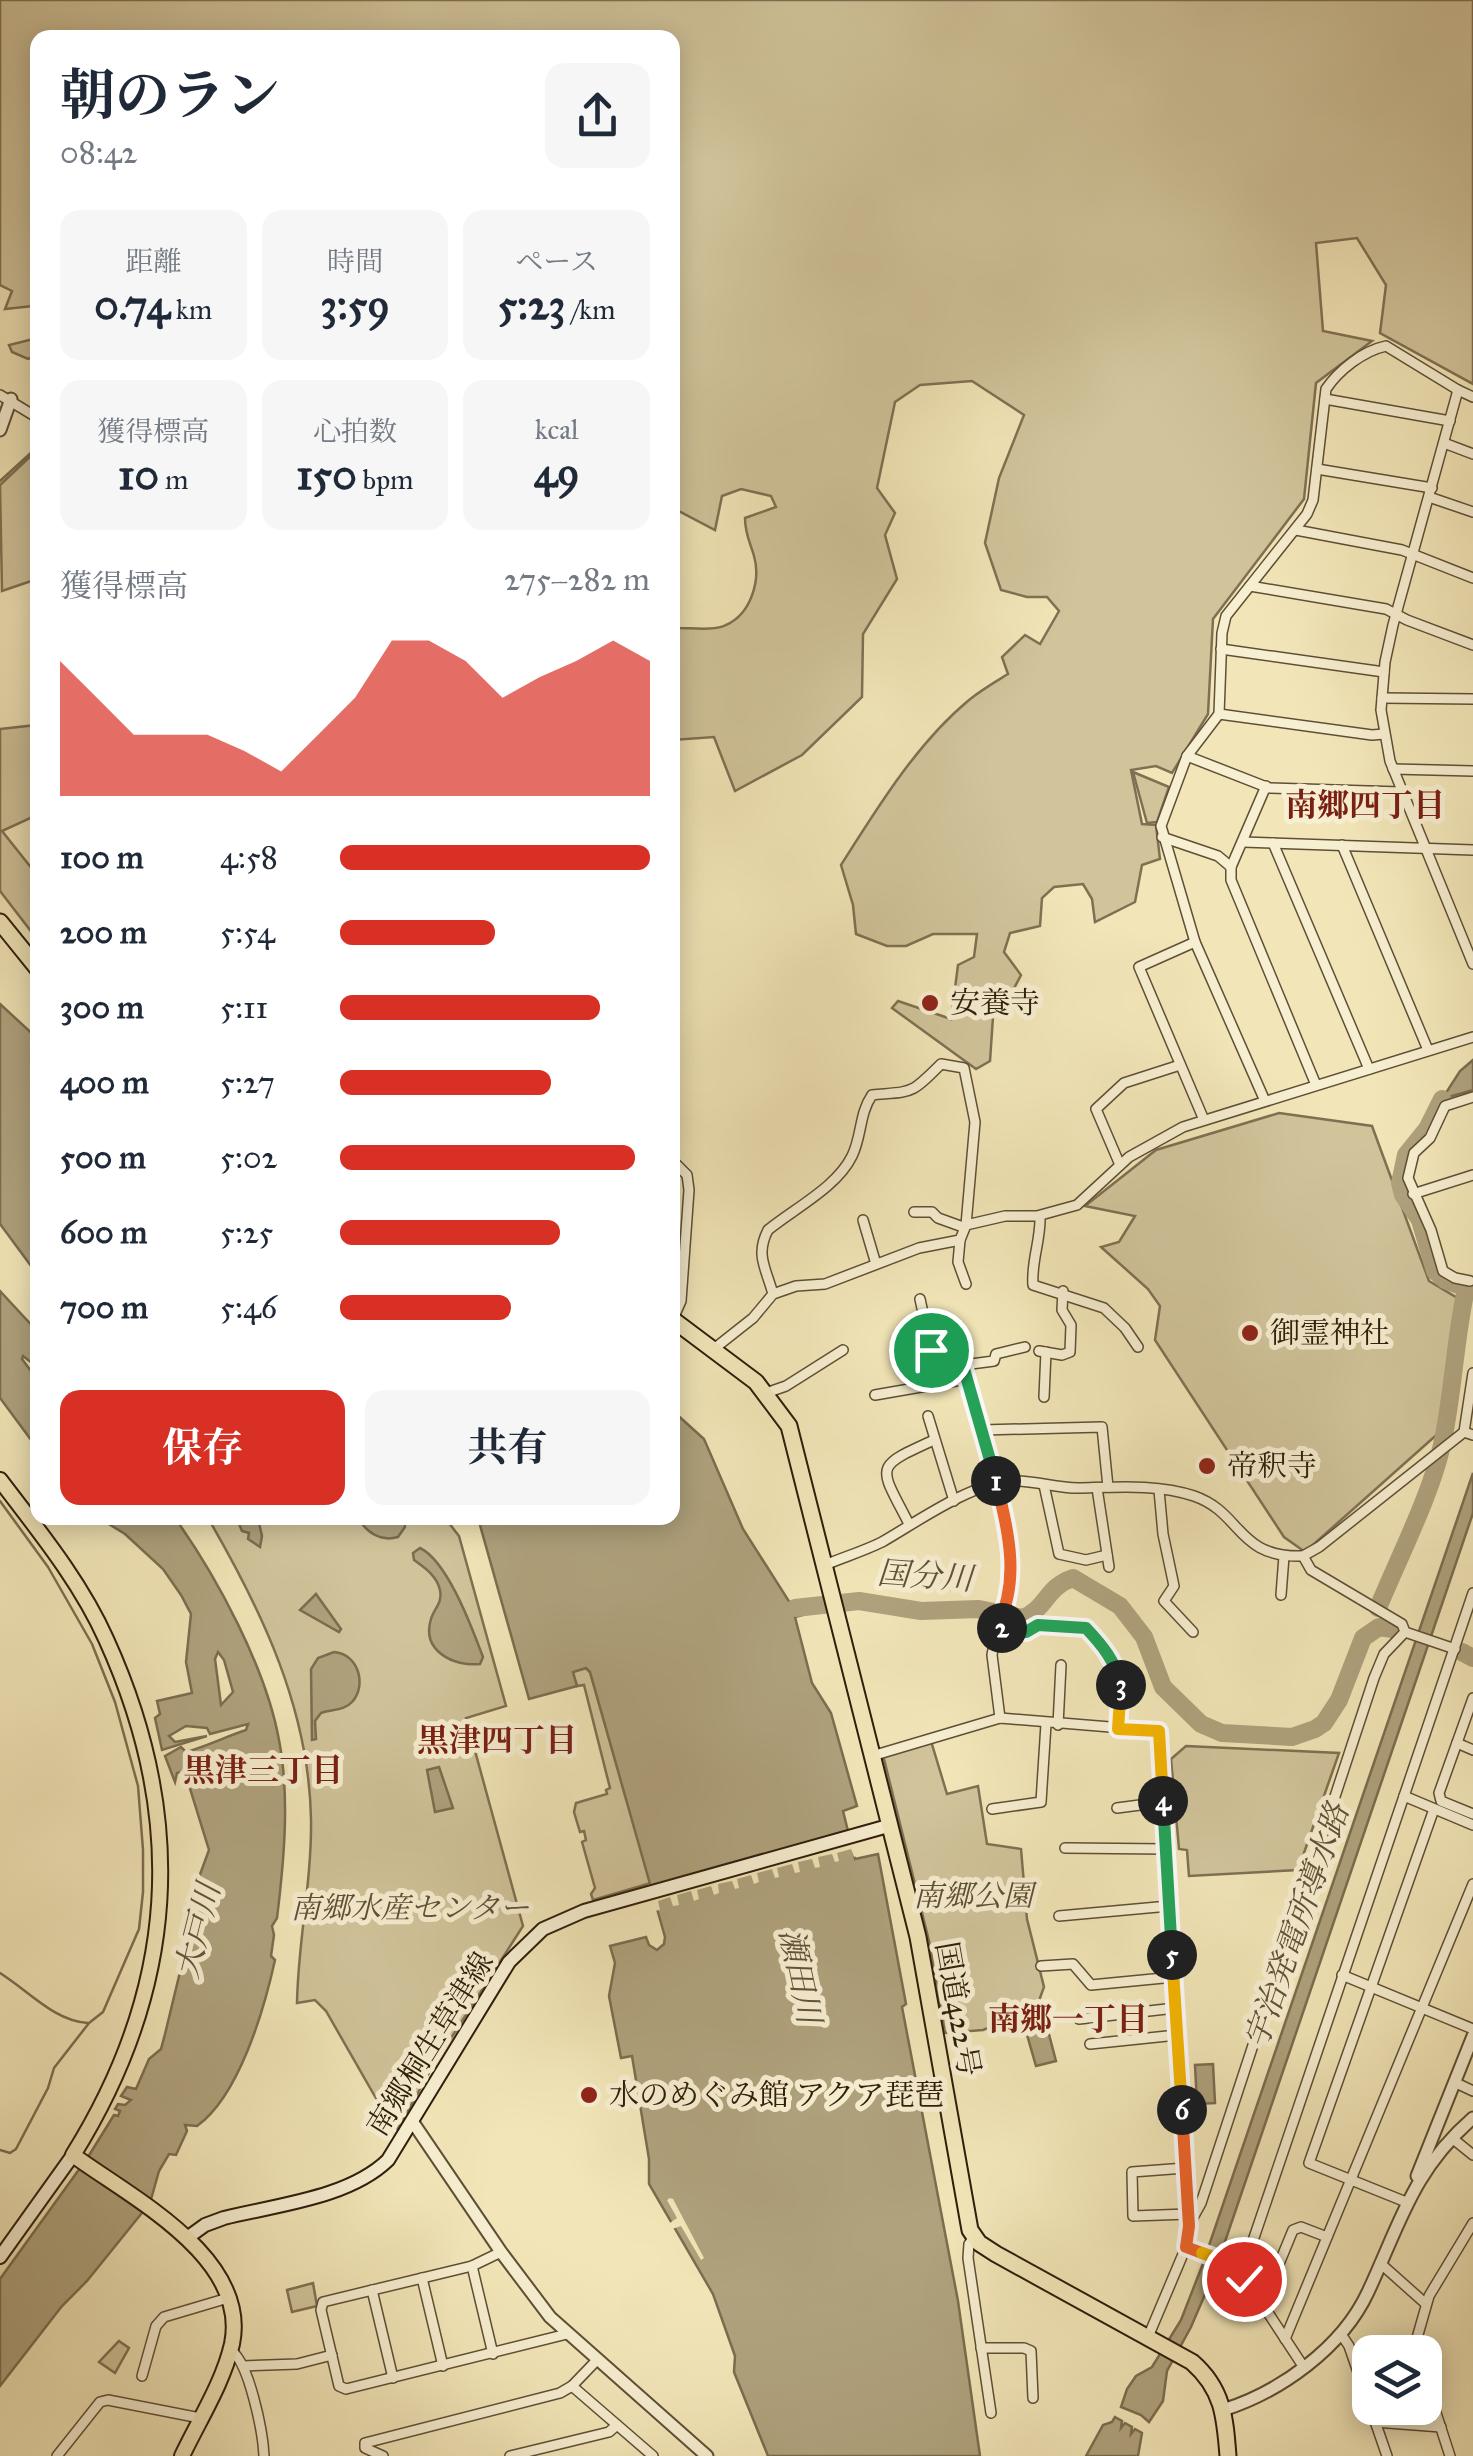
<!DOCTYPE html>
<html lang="ja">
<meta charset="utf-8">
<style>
:root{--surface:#fff;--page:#f6f6f7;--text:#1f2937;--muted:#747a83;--accent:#d93025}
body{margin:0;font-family:"IM FELL Great Primer","Noto Serif JP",serif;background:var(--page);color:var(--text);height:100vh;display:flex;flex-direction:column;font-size:38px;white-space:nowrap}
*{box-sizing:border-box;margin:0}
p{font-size:32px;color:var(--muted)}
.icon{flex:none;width:55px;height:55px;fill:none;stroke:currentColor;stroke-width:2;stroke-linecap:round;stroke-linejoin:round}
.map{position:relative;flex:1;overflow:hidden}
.sheet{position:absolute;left:30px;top:30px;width:650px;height:1495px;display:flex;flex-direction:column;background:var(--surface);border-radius:20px;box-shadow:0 5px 25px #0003}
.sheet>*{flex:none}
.tools{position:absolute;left:1352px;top:2335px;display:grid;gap:20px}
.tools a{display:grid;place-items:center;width:90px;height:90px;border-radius:20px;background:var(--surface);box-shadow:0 5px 25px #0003;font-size:50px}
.pin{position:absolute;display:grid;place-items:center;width:85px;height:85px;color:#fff;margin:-42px;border:5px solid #fff;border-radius:50%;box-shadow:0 2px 10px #0007}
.km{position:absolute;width:50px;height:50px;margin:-25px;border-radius:50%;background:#222;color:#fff;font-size:28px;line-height:50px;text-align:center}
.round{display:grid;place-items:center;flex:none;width:105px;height:105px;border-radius:20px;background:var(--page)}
.overview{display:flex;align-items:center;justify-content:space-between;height:170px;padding:0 30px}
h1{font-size:55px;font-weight:700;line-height:75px}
.figures{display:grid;grid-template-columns:repeat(3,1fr);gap:15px;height:170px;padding:10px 30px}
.figures div{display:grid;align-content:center;border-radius:20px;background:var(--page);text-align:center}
.figures b{font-size:42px;font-weight:700}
.figures small{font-size:28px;font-weight:400}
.figures p{font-size:28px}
.chart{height:280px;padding:20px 30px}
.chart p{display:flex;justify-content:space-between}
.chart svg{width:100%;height:180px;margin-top:10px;fill:var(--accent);opacity:.7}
.button{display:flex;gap:20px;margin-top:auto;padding:20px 30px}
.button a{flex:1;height:115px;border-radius:20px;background:var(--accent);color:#fff;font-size:40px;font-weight:700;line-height:115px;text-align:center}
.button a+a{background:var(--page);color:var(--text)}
ul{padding:0 30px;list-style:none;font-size:32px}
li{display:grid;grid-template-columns:160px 120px 1fr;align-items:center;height:75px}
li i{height:25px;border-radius:12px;background:var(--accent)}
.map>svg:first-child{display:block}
</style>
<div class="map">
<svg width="1473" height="2456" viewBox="0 0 1473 2456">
<rect width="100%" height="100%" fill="#f2e6b8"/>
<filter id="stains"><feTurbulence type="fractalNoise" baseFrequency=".002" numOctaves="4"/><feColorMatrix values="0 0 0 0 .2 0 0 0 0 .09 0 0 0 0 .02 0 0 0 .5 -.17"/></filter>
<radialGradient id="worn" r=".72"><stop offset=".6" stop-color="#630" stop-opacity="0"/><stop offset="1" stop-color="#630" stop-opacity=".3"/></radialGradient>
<g fill="#d1c49b" stroke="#807053" stroke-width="2.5">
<path d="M0 0H1473V384L1380 333 1386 285 1357 238 1316 243 1323 331 1372 341 1316 383 1304 499 1213 619 1208 714 1172 773 1156 766 1131 770 1142 824 1156 825 1160 859 1142 865 1135 902 1095 922 1092 899 1083 884 1054 887 1042 898 1040 926 1010 933 1004 952 1021 975 1007 1002 993 1017 990 1061 976 1069 892 1008 898 1001 951 1019 958 965 974 957 977 934H933L906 946H887L856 934 853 905 841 865C877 808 917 743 969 700 981 690 995 682 1008 674L1002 657 1025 635 1040 644 1059 611 1047 597H1027L1001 590 985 543 999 478 1024 415 972 381 920 385 895 402 877 488 895 513 885 535 897 579 863 634 862 697 802 755 735 791 714 737 673 740V624L678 628C692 628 715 631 726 625 751 614 761 580 754 556 750 542 745 534 745 518L776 507 771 496 741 489 722 496 715 530 673 508 672 38H38L37 309 33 306 5 309 12 291 0 285Z"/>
<path d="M37 338V355L28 359 12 352 9 345Z"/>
<path d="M36 451 37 579 2 591 0 485Z"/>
<path d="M37 725V815L2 831 37 875V939L0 891V729Z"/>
<path d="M1133 772 1169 787 1157 822 1147 823Z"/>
<path d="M1279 1113 1372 1126 1429 1281 1464 1302 1442 1430 1305 1552 1284 1537 1155 1340 1160 1306 1148 1289 1101 1247 1119 1242 1135 1216 1085 1206 1156 1150Z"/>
<path d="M208 1518H445L459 1536 506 1706 466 1718 523 1926 430 2071 398 2129 393 2128 326 2011 315 2000 297 2003C298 1941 312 1881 311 1819 309 1709 262 1611 208 1518Z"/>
<path d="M586 1668 590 1672 651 1883 593 1900 591 1894 595 1888 582 1842 586 1840 584 1831 580 1832 574 1812 576 1803 607 1794 606 1790 610 1788 584 1685 577 1686 572 1672Z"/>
<path d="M931 1741 947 1794 978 1786 987 1844 1021 1849 1027 1919 1044 1987 1036 2009 983 2030 945 2033 929 1941 883 1755Z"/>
<path d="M1186 1746 1339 1753 1298 1870 1189 1876 1187 1850 1179 1849 1171 1759Z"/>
<path d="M313 2283 317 2306 292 2312 287 2290Z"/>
<path d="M119 2341 129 2348 115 2373 99 2362Z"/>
</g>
<g fill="#afa27d" stroke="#7b6d4f" stroke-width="2.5" fill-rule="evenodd">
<path d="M0 1004 37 1038V1274L0 1224Z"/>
<path d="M1473 1060V1090L1442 1099 1460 1071Z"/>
<path d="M0 1291 37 1331V1367L23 1356 22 1359 37 1379V1448L0 1398Z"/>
<path d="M673 1411 704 1439 743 1529 790 1603 814 1600 818 1611 795 1617 812 1683 831 1713 857 1806 843 1811 855 1859 878 1854 906 2004 902 2007 958 2301 980 2456H768L734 2372 735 2356 713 2294 649 2184V2159L632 2056 621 2058 609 1996 615 1963 610 1946 646 1937 649 1945 657 1950 664 1944 665 1937 590 1672 586 1668 573 1672 577 1686 529 1699 478 1518H672Z"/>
<path d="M1473 1473V1513L1215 2271 1191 2327 1167 2371 1163 2401 1149 2422 1141 2415 1121 2407 1127 2389 1136 2376 1152 2367 1181 2320 1202 2266Z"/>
<path d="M99 1518H175C217 1577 266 1668 279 1740 290 1797 284 1861 277 1918L272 1926 274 1935 271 1956 275 1960C264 2010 239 2096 197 2126L185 2125 187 2131 176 2155 169 2154 159 2171 150 2203 87 2281 62 2306 0 2386V2279L88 2157 114 2115 118 2116 120 2111 115 2109 118 2104 125 2105 131 2100 121 2096 127 2087 136 2089 149 2059 161 2049 165 2034 180 1972 188 1907 209 1850 188 1782 192 1774 188 1770 177 1773 175 1782 165 1756 181 1747 186 1752C207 1746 225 1737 246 1730L248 1724 210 1734 207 1728 186 1726 169 1736 175 1742 207 1736 162 1750 155 1718 160 1714 157 1701 192 1693 186 1662 191 1614 181 1595 163 1569 125 1534ZM218 1652 224 1660 233 1692 221 1705 215 1659Z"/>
<path d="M249 1518 259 1523 262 1536 260 1547 248 1539 249 1533 242 1531 237 1519Z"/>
<path d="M358 1518H404L405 1527 398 1537C381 1542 367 1533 358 1518Z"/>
<path d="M420 1548C449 1562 474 1634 483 1657L480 1664C454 1667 421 1651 431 1619 434 1609 443 1602 440 1590 437 1576 425 1568 414 1560L413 1553Z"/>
<path d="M316 1594 341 1629 339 1632 300 1610Z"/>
<path d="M334 1652C359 1654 367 1686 352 1702 344 1711 332 1709 321 1713L315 1721 316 1739 312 1740 311 1669 318 1658Z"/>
<path d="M439 1767 453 1808 435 1812 427 1770Z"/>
<path d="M1046 2023 1056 2061 1036 2066 1025 2028Z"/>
<path d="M1213 2064 1215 2103 1197 2104 1195 2065Z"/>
<path d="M1115 2417 1122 2421 1121 2428 1125 2423 1132 2427 1131 2434 1135 2429 1142 2433 1138 2456H1086L1103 2425 1112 2422Z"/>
</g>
<g fill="#f2e6b8">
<path d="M850 1830 857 1856 854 1857 851 1849 837 1853 839 1861 835 1862 832 1854 818 1857 820 1867 815 1868 812 1859 798 1862 800 1872 795 1873 792 1864 777 1868 779 1877 775 1878 772 1869 757 1873 759 1882 754 1884 751 1875 737 1879 739 1888 735 1889 732 1881 718 1884 719 1893 714 1895 711 1886 697 1890 699 1899 694 1901 691 1891 677 1895 679 1905 673 1906 670 1897 658 1901 660 1910 654 1911 647 1885Z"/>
<path d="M670 2198 673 2199 704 2258 701 2260 681 2226 669 2230 667 2225 677 2218 667 2200Z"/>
</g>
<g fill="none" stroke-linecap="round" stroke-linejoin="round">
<g stroke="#7b6d4f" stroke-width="2.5">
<path d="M0 481 33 451"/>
<path d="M0 1501 48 1567 92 1644 115 1702 138 1786 143 1850V1892L139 1929 103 2012 89 2023 54 2068 48 2088 16 2149 10 2153 0 2150"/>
<path d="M0 1973C29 1991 54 2021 88 2023"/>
</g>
<g stroke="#afa27d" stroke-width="18">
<path d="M795 1608 859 1601 921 1611 979 1609 1023 1618C1047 1608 1046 1587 1073 1578L1120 1606 1144 1637 1163 1687 1201 1724 1222 1733 1292 1737 1315 1729 1324 1723 1339 1700 1363 1638 1379 1627 1399 1630"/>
<path d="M1378 1608C1398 1559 1433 1491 1443 1440 1453 1392 1455 1342 1465 1294L1464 1287 1445 1280 1435 1271 1420 1220 1403 1195 1400 1183 1406 1155 1427 1129 1442 1099"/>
<path d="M1462 1652 1473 1658"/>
</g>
<defs>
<g id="minor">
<path d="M1458 390 1473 397"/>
<path d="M0 395 38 418"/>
<path d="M1325 399 1450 421"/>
<path d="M1444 443 1473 454"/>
<path d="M1317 469 1432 488"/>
<path d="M1429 497 1473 512"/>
<path d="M1296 530 1402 550 1473 578"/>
<path d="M1250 586 1386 609 1407 620 1473 645"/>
<path d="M1221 649 1384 672"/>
<path d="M1382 698 1473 699"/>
<path d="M1219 714 1372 735 1384 734"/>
<path d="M1187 756 1269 788 1401 792"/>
<path d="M1393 769 1473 771"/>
<path d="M1266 786 1231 867V880L1316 1085"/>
<path d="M1162 837 1218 856 1231 867"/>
<path d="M1243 842 1473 850"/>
<path d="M1273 843 1369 1069"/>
<path d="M1342 845 1428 1050"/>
<path d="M1195 942 1139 967 1204 1120"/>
<path d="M1265 1101 1195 942 1161 826 1187 756 1219 714 1222 633 1226 616 1307 514 1313 500 1326 389C1339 370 1363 351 1386 346L1458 390 1393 625 1385 662 1381 710 1390 761 1473 964"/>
<path d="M672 1160 687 1175 689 1190 681 1301 673 1319"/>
<path d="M1120 1165 1096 1109 1124 1083 1180 1065"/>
<path d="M1413 1194 1473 1175"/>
<path d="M914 1212H932L938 1218 963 1227"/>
<path d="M1040 1216C1041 1240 1031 1261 1033 1285L1104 1308 1125 1328 1138 1347"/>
<path d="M863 1220 876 1264"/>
<path d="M966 1225 1005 1216H1037L1077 1205 1129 1157 1183 1127 1473 1037"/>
<path d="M960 1240 958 1262 966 1284"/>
<path d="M1470 1281 1455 1278 1443 1271 1431 1230 1408 1178 1414 1153 1430 1138 1445 1106 1473 1097"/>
<path d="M920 1299 931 1350 965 1369 997 1484 1012 1562 1007 1606 997 1627 992 1655 1000 1718"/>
<path d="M715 1348 753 1318 773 1294 796 1286 825 1284 919 1248 960 1240 966 1225 975 1122 964 1068 941 1064C910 1095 914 1091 872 1095 859 1114 862 1136 852 1156 837 1187 795 1208 768 1230 755 1255 766 1268 773 1294"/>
<path d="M1039 1351 1062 1355 1070 1352 1071 1325 1062 1310 1063 1291"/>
<path d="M965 1369 971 1364 994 1361 996 1354 1025 1347"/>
<path d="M1473 1373 1464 1432 1473 1435"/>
<path d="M766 1393 786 1386 843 1350"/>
<path d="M875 1395 967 1379"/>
<path d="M1044 1397 1046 1352"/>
<path d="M928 1416 954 1501"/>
<path d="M982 1430 1102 1427 1108 1487"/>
<path d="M1044 1485 1059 1554 1086 1560 1107 1555"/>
<path d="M1097 1488 1109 1567"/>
<path d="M1159 1490 1163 1534 1174 1586 1164 1601 1193 1632"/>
<path d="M909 1524C879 1465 872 1468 934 1440"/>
<path d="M1303 1556 1319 1547 1464 1432"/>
<path d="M825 1565C844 1557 864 1551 882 1542 917 1522 971 1483 1012 1481 1035 1480 1058 1489 1081 1488 1118 1487 1159 1484 1194 1496 1243 1513 1236 1558 1303 1556L1311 1570 1402 1624 1405 1632 1455 1649"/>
<path d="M1281 1595 1284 1556"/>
<path d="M997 1627 1026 1632 1038 1625 1086 1628C1123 1666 1122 1678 1118 1729"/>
<path d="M1473 1698 1439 1793 1441 1801 1473 1814"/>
<path d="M1058 1725 1061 1665"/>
<path d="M1457 1743 1473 1750"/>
<path d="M872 1756 1000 1718 1159 1731 1189 2226 1186 2247 1148 2337"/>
<path d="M1404 1796 1473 1825"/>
<path d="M1117 1808 1163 1802"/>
<path d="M992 1809 1041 1802 1046 1724"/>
<path d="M1065 1848 1166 1849"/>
<path d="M1059 1916 1169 1906"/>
<path d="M1041 1966 1073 1964 1091 1985 1174 1977"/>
<path d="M1342 1975 1473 2029"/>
<path d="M1079 2019 1175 2008"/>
<path d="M1090 2044 1177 2035"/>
<path d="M1454 2082 1473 2091"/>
<path d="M1452 2138 1473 2155"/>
<path d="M1185 2168 1132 2172 1133 2216 1188 2214"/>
<path d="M1406 2202 1309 2163 1434 1809"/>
<path d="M1190 2223 1201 2203 1374 1678 1384 1654 1405 1632"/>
<path d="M974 2237 969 2244 968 2258 991 2413"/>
<path d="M1186 2247 1243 2268"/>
<path d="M501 2252 472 2266 323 2302 321 2310 339 2386 346 2389 567 2334"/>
<path d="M1380 2263 1426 2304"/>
<path d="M472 2266 493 2354"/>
<path d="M422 2278 443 2366"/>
<path d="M372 2290 393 2378"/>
<path d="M1262 2305 1293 2230 1301 2227 1327 2237"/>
<path d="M1341 2334 1349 2346 1387 2456"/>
<path d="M1285 2339 1473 1884"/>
<path d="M981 2348H1024L1031 2351 1033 2398"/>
<path d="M230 2350C249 2360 263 2433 264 2456"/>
<path d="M1416 2352 1415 2345 1429 2296 1473 2223"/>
<path d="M243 2366 297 2364 332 2355"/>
<path d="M1303 2366 1242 2273 1473 1593"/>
<path d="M142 2376 156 2326 164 2317 228 2298"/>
<path d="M1425 2379 1450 2456"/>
<path d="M572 2386 653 2456"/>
<path d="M1375 2422 1441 2427"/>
<path d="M57 2456 100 2402 108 2400 200 2418"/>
<path d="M383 2456 365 2448V2443L560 2393 572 2386 597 2360"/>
<path d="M510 2456 609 2432 617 2425"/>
</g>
<g id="tertiary">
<path d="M0 430 11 399"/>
<path d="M412 2121 501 2252 550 2317 707 2456"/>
<path d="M1417 2176 1473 2036"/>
<path d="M1223 2410C1280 2392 1342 2348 1368 2292 1400 2224 1412 2171 1473 2118"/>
</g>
<g id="secondary">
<path d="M187 2238 205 2225 224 2218C276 2205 349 2198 388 2160L509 1962 543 1929 584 1911 888 1826"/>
<path d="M0 2257 73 2155"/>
</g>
<path id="primary" d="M0 1480C38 1530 80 1581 106 1639 188 1819 177 1988 73 2155 130 2197 250 2257 232 2344 223 2383 199 2420 182 2456"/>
<g id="trunk">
<path d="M0 922 38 969"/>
<path d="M672 1319 756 1382 789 1426 918 1937 970 2230 979 2243 996 2254 1192 2362C1223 2389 1225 2417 1228 2456"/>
</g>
</defs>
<use href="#minor" stroke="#5f4f36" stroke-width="12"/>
<use href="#tertiary" stroke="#5f4f36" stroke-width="15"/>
<use href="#secondary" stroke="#2e1d0b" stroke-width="16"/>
<use href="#primary" stroke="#2e1d0b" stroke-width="18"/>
<use href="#trunk" stroke="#2e1d0b" stroke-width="19"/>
<use href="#minor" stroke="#f7efd1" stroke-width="9"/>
<use href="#tertiary" stroke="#f7efd1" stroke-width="11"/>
<use href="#secondary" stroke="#f7efd1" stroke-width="12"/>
<use href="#primary" stroke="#f2e6b8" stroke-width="14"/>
<use href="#trunk" stroke="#f2e6b8" stroke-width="15"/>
</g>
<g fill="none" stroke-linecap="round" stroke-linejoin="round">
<defs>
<path id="split-1" d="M931 1350 964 1369 996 1481"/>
<path id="split-2" d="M996 1481C1008 1531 1021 1579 997 1627L1002 1628"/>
<path id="split-3" d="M1002 1628 1026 1632 1038 1625 1086 1628C1103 1646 1115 1661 1121 1685"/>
<path id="split-4" d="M1121 1685 1118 1729 1159 1731 1163 1801"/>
<path id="split-5" d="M1163 1801 1172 1955"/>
<path id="split-6" d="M1172 1955 1182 2110"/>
<path id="split-7" d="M1182 2110 1189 2226 1186 2247 1202 2253"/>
<path id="split-8" d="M1202 2253 1244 2268V2279"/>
</defs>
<use href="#split-1" stroke="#fff" stroke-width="20"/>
<use href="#split-2" stroke="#fff" stroke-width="20"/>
<use href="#split-3" stroke="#fff" stroke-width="20"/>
<use href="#split-4" stroke="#fff" stroke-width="20"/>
<use href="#split-5" stroke="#fff" stroke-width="20"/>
<use href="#split-6" stroke="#fff" stroke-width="20"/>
<use href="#split-7" stroke="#fff" stroke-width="20"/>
<use href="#split-8" stroke="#fff" stroke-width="20"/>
<use href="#split-1" stroke="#22a559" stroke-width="12"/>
<use href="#split-2" stroke="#f0652b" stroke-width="12"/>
<use href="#split-3" stroke="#22a559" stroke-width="12"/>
<use href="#split-4" stroke="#f5b400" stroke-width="12"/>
<use href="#split-5" stroke="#22a559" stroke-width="12"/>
<use href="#split-6" stroke="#f5b400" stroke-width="12"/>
<use href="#split-7" stroke="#f0652b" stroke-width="12"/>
<use href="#split-8" stroke="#f5b400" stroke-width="12"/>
</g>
<g fill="#8f2418" stroke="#f7efd1" stroke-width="4">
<circle cx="930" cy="1003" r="10"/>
<circle cx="1250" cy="1333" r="10"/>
<circle cx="1207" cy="1466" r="10"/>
<circle cx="589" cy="2095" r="10"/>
</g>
<g text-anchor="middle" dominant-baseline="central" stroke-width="10" stroke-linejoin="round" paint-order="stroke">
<g font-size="30" fill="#2e1d0b" stroke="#f7efd1" text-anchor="start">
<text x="950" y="1003">安養寺</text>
<text x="1270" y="1333">御霊神社</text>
<text x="1227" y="1466">帝釈寺</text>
<text x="609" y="2095">水のめぐみ館 アクア琵琶</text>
</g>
<g font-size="30" font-style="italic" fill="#5f4f36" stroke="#f7efd1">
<text x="973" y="1896">南郷公園</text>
<text x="410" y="1908">南郷水産センター</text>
</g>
<g font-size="30" fill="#2e1d0b" stroke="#f7efd1">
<text transform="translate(958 2009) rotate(80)">国道422号</text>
<text transform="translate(430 2044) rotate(-58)">南郷桐生草津線</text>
</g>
<g font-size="32" font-weight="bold" fill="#7a1f14" stroke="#f7efd1">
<text x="1365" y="805">南郷四丁目</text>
<text x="497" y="1740">黒津四丁目</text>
<text x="263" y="1770">黒津三丁目</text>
<text x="1068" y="2019">南郷一丁目</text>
</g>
<g font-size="32" font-style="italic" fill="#625239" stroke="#f7efd1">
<text transform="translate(925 1576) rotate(4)">国分川</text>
<text transform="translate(1297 1926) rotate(-71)">宇治発電所導水路</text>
<text transform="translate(198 1931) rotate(-76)">大戸川</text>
<text transform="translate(800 1976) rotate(78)">瀬田川</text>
</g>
</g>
<rect width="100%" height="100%" filter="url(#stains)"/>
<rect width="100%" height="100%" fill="url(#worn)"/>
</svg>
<div class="tools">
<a><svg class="icon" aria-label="layers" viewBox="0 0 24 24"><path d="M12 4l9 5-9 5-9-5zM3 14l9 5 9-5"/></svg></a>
</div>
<div class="pin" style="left:931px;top:1350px;background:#1e9e55"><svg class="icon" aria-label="arrive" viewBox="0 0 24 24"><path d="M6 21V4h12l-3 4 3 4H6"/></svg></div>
<div class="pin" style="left:1244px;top:2279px;background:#d93025"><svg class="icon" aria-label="check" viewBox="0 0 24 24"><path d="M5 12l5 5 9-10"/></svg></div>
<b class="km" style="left:996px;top:1481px">1</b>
<b class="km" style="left:1002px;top:1628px">2</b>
<b class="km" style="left:1121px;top:1685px">3</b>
<b class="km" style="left:1163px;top:1801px">4</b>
<b class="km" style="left:1172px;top:1955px">5</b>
<b class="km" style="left:1182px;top:2110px">6</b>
<section class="sheet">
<div class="overview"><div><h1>朝のラン</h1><p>08:42</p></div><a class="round"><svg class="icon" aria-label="share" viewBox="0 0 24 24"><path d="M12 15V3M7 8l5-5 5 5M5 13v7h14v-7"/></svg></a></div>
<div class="figures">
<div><p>距離</p><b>0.74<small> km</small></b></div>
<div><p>時間</p><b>3:59</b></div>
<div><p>ペース</p><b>5:23<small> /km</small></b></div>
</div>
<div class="figures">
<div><p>獲得標高</p><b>10<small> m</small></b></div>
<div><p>心拍数</p><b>150<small> bpm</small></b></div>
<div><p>kcal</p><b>49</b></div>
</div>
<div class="chart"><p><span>獲得標高</span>275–282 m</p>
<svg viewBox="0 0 160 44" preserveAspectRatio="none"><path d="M0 44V11L10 20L20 29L30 29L40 29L50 33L60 38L70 29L80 20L90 6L100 6L110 11L120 20L130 15L140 11L150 6L160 11V44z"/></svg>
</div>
<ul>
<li><b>100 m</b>4:58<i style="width:100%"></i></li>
<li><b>200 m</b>5:54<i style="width:50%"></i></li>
<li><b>300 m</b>5:11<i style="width:84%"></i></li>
<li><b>400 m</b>5:27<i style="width:68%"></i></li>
<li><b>500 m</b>5:02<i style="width:95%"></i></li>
<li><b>600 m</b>5:25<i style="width:71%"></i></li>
<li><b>700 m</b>5:46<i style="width:55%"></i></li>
</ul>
<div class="button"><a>保存</a><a>共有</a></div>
</section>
</div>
